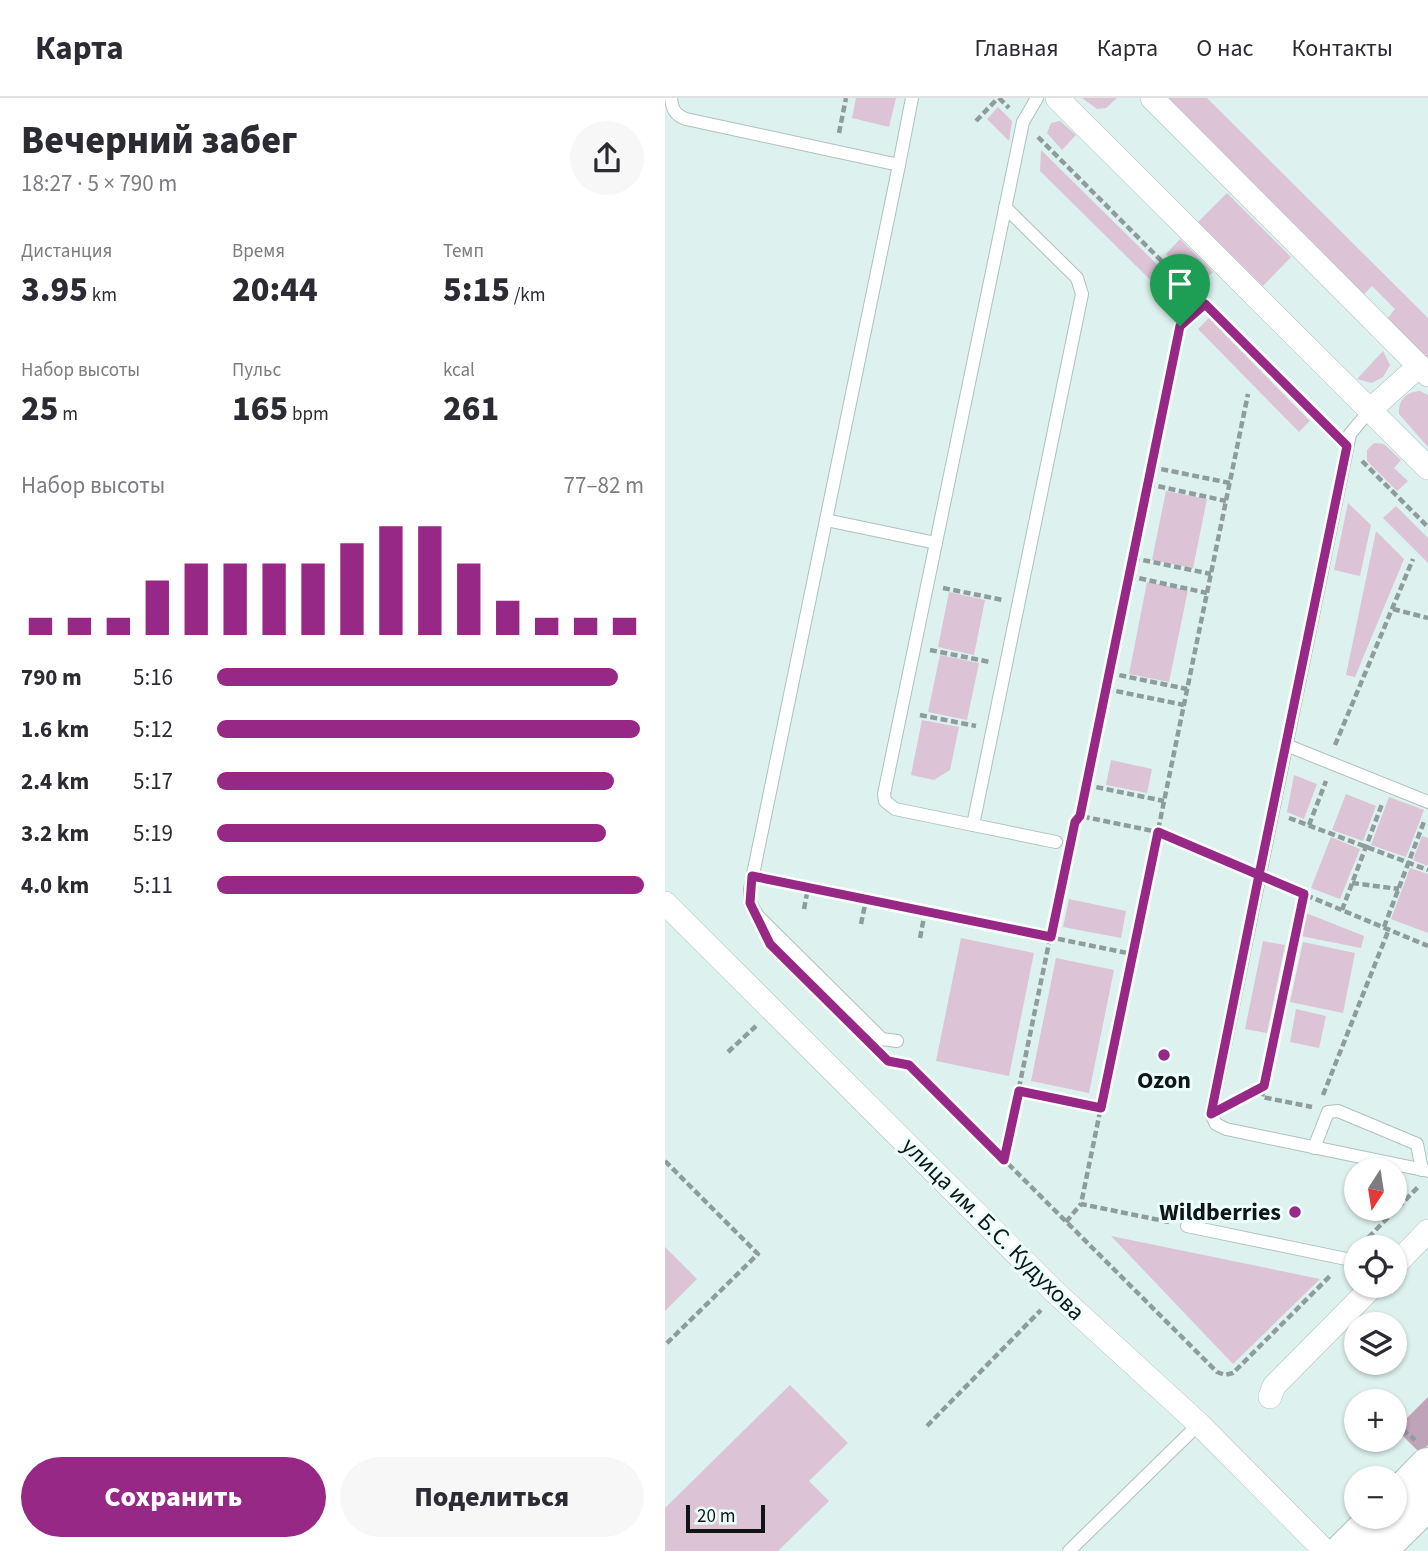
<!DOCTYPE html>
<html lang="ru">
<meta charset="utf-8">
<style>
:root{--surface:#fff;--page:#f7f7f7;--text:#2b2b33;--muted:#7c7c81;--line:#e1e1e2;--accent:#982886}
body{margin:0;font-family:"Source Sans 3",sans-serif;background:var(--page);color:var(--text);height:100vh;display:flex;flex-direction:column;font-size:26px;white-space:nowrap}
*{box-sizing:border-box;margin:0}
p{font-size:23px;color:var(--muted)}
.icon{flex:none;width:38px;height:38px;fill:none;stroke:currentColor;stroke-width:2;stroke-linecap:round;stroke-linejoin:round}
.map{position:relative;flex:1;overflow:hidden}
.sheet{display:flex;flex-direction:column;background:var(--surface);width:665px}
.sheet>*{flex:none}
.needle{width:46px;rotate:192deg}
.controls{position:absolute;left:679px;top:1060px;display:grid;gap:14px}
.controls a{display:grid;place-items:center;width:63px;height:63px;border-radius:50%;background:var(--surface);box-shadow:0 2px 5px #0004;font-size:35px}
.scale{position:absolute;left:21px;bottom:18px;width:79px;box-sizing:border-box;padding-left:7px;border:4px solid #0f1615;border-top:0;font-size:19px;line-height:24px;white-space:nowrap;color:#0f1615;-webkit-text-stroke:5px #ebfefb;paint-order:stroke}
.pin{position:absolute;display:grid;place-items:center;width:60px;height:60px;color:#fff;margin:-72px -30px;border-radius:50% 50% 50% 0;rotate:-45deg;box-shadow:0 0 7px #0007}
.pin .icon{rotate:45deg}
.round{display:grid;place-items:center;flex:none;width:74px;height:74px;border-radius:37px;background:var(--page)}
.headline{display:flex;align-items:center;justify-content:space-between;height:119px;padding:0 21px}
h1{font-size:38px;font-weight:800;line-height:52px}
.stats{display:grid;grid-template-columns:repeat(3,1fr);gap:10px;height:119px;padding:7px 21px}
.stats div{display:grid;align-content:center}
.stats b{font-size:35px;font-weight:800}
.stats small{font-size:19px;font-weight:400}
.stats p{font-size:19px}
.chart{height:196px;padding:14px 21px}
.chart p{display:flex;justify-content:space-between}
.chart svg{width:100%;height:126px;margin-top:7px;stroke:var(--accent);stroke-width:6}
.primary-button{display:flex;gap:14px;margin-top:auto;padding:14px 21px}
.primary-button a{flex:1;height:80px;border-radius:42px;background:var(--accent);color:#fff;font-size:28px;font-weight:800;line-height:80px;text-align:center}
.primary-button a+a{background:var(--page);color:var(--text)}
ul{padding:0 21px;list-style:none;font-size:23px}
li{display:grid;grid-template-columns:112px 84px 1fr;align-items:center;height:52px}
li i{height:18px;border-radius:9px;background:var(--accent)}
header{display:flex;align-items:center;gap:42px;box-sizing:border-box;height:98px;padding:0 35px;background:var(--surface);border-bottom:2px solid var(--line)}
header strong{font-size:33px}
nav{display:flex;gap:38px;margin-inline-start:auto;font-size:24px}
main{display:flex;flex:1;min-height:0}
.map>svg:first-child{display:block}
</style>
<header>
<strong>Карта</strong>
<nav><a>Главная</a><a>Карта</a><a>О нас</a><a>Контакты</a></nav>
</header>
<main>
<section class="sheet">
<div class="headline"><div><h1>Вечерний забег</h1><p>18:27 · 5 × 790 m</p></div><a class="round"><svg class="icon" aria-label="share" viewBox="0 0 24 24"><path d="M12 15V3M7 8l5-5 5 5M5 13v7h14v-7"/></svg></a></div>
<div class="stats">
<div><p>Дистанция</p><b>3.95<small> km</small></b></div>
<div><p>Время</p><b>20:44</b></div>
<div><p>Темп</p><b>5:15<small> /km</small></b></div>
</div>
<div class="stats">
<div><p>Набор высоты</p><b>25<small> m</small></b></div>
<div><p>Пульс</p><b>165<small> bpm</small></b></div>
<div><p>kcal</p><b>261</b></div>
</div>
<div class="chart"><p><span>Набор высоты</span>77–82 m</p>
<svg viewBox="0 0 160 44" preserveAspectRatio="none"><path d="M5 44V38M15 44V38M25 44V38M35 44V25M45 44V19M55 44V19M65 44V19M75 44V19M85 44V12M95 44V6M105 44V6M115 44V19M125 44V32M135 44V38M145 44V38M155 44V38"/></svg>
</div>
<ul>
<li><b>790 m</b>5:16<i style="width:94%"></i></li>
<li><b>1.6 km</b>5:12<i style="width:99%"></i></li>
<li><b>2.4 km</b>5:17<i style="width:93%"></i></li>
<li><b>3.2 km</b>5:19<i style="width:91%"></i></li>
<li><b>4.0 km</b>5:11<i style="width:100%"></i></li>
</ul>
<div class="primary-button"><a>Сохранить</a><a>Поделиться</a></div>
</section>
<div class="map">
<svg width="763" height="1453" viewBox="0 0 763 1453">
<rect width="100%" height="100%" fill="#ddf1ee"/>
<g fill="#dcc4d6">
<path d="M191 0H231L224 29 187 20Z"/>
<path d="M417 0H452L441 10 432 11Z"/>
<path d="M503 0H542L763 220V260L722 221 730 211 707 188 699 196Z"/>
<path d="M333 9 347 23 344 43 322 21Z"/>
<path d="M395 23 411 37 397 52 382 35 386 25Z"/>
<path d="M376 52 524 198V220L375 73Z"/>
<path d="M562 95 626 159 598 188 533 124Z"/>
<path d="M515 141 548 174 534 188 501 156Z"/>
<path d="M544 220 645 323 634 334 533 231Z"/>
<path d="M718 253 725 267 718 279 707 285 692 281Z"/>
<path d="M755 293 763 297V349L734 316C733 302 741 294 755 293Z"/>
<path d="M709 345 719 346 736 362 729 370 743 383 732 393 702 363V352Z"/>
<path d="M501 393 542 401 528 470 487 462Z"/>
<path d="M683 405 706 427 695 478 669 472Z"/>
<path d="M731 408 763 440V465L718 420Z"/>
<path d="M711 433 739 461 690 579 681 577Z"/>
<path d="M482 484 523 492 504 584 464 576Z"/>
<path d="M284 494 320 502 309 557 273 549Z"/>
<path d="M275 557 314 565 302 622 263 614Z"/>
<path d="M257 622 294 629 285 672 269 682 246 677Z"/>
<path d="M446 662 487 671 482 695 441 687Z"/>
<path d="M629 677 652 686 639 721 622 714Z"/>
<path d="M681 696 711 708 698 743 667 732Z"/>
<path d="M724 699 759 712 741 759 706 747Z"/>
<path d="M757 738 763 740V768L748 762Z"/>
<path d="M666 739 695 751 675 801 646 790Z"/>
<path d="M745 770 763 776V835L726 821Z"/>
<path d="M404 801 461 813 456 840 398 829Z"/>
<path d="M641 815 699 838 696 850 636 838Z"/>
<path d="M296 840 369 855 344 978 271 963Z"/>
<path d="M598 843 620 847 602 935 580 931Z"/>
<path d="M638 844 690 855 678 915 625 904Z"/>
<path d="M391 860 449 872 424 995 366 983Z"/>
<path d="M631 911 661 918 654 950 625 944Z"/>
<path d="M446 1138 655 1181 568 1266Z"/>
<path d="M0 1149 32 1181 0 1213Z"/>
<path d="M125 1287 183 1345 144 1383 164 1403 113 1453H0V1410Z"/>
</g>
<path fill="#bfa3b8" d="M763 1299V1347L755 1355 731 1331Z"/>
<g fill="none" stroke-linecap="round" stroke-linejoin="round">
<defs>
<g id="lane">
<path d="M6 0C7 11 10 17 21 21L234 67 247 0"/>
<path d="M340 109 412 180 417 196 308 727 230 711 220 703 219 696 358 24 372 0"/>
<path d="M705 312 685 336 546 1016 551 1026 561 1031 763 1073"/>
<path d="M161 422 234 67"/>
<path d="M621 647 763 704"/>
<path d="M308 727 391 744"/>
<path d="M232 943 217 941 93 818 85 805V791L161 422 271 445"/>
<path d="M649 1050 663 1014 673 1013 752 1046 757 1072"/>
<path d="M522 1128 691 1163"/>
<path d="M404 1453 534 1326"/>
</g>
<g id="street">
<path d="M392 0 763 370"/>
<path d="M487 0 763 277"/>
<path d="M705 312 754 268"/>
<path d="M0 805 392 1196 534 1326 660 1453"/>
<path d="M730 1167 763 1133"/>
<path d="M605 1299 609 1288 708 1188"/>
</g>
<g id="highway">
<path d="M730 1403 763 1369"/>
<path d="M680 1453 714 1419"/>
<path d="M711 1453 763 1402"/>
</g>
</defs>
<use href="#lane" stroke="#aec1be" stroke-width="14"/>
<use href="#street" stroke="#aec1be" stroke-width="24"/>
<use href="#highway" stroke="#aec1be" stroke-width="40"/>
<g stroke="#8e9d9b" stroke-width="4.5" stroke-dasharray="7 3.5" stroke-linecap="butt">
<path d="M334 0 344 10"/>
<path d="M311 23 333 0"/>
<path d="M174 35 181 0"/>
<path d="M373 39 668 335"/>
<path d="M540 207 515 228 415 718 493 734 578 770"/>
<path d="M697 363 763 429"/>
<path d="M486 369 565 385"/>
<path d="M483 386 561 403"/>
<path d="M468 460 546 476"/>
<path d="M464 478 542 495"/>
<path d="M278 490 338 502"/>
<path d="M728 511 763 520"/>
<path d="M265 552 325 564"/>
<path d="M444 575 522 591"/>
<path d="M441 591 519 607"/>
<path d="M255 617 311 628"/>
<path d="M670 647 748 461"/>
<path d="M421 687 499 703"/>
<path d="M624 720 763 772"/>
<path d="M644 727 661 683"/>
<path d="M407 736 415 718"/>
<path d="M105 782 467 856"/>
<path d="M612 785 763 848"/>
<path d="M687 785 734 791"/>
<path d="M639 796 597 999 647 1009"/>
<path d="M139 811 143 790"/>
<path d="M677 812 717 706"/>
<path d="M196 826 201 802"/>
<path d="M719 829 760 721"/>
<path d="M255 840 260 814"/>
<path d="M63 954 91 928"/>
<path d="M227 964 244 967 552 1274 560 1277 568 1275 666 1177"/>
<path d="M354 993 436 1010"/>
<path d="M658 997 724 831"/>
<path d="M566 1006 598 988"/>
<path d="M339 1062 402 758"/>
<path d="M0 1063 93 1156 0 1247"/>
<path d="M401 1124 416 1106"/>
<path d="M504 1124 416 1106 583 296"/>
<path d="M696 1147 754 1088"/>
<path d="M262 1328 376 1212"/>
<path d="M730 1338 737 1331 750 1342"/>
<path d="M724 1343 725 1342"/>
</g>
<use href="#lane" stroke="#fff" stroke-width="12"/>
<use href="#street" stroke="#fff" stroke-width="23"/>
<use href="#highway" stroke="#fff" stroke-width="38"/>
</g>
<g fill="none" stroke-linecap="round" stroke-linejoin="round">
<defs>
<path id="route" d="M515 228 415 718 410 724 386 839 87 778 85 805 105 846 223 963 244 967 339 1062 354 993 436 1010 493 734 594 777 546 1016 599 988 639 796 594 777 682 348 540 206 515 228"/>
</defs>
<use href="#route" stroke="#fff" stroke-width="14"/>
<use href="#route" stroke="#982886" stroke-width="9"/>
</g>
<g fill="#982886" stroke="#ebfefb" stroke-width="2.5">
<circle cx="499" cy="957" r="7"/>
<circle cx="630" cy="1114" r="7"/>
</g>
<g text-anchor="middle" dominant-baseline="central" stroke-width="6" stroke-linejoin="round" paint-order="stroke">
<g font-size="24" font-weight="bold" fill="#0f1615" stroke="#ebfefb">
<text x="499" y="982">Ozon</text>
<text x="616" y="1114" text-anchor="end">Wildberries</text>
</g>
<g font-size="24" fill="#0f1615" stroke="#ebfefb">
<text transform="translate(328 1131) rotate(45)">улица им. Б.С. Кудухова</text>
</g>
</g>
</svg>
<div class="controls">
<a><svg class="needle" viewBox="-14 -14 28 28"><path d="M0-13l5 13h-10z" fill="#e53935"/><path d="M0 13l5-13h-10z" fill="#7c7c81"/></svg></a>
<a><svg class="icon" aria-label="locate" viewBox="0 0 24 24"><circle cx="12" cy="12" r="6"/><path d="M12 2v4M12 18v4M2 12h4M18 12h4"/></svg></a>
<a><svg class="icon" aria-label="layers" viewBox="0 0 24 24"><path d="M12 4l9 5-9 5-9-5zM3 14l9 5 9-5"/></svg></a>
<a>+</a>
<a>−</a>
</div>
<div class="scale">20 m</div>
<div class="pin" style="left:515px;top:228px;background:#1e9e55"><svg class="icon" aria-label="arrive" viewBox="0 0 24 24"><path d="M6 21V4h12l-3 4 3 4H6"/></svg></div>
</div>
</main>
